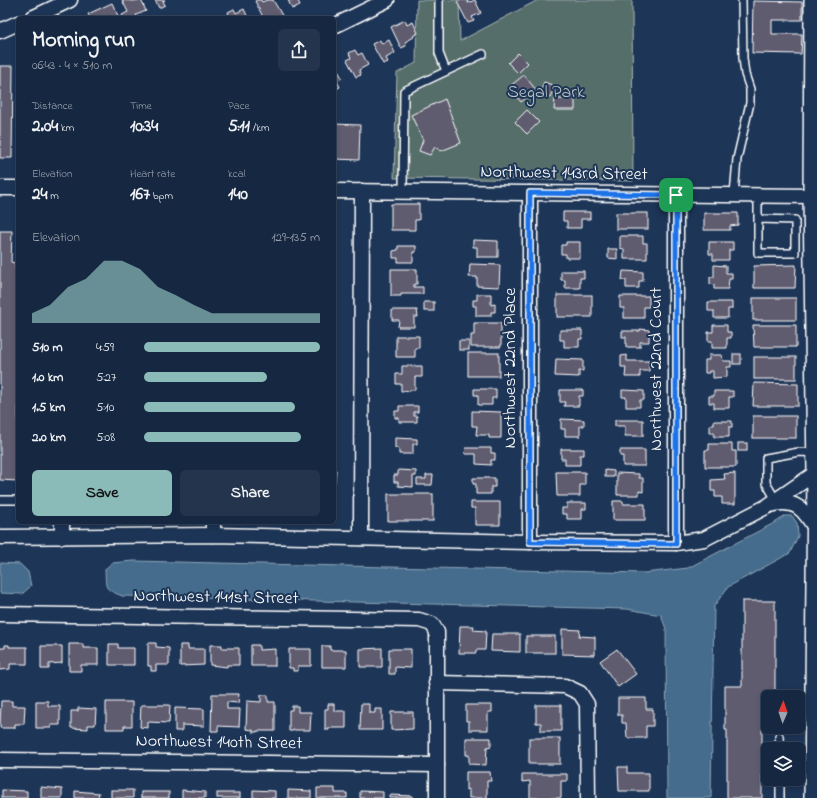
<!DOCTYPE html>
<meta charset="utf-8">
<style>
:root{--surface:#162841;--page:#23344c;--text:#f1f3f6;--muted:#9ea6b1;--line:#35445a;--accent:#8bbbb9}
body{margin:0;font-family:"Indie Flower",sans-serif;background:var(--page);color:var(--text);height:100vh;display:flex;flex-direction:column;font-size:15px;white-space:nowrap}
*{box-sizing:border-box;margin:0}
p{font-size:13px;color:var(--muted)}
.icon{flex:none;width:22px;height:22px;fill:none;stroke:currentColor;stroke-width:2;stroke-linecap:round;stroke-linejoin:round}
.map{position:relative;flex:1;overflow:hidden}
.side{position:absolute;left:16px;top:16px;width:320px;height:508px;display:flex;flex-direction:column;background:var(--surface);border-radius:6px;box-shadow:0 2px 6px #0003,0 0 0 1px var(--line)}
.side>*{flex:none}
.needle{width:26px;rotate:2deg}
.buttons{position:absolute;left:761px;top:690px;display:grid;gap:8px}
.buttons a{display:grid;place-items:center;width:44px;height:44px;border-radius:6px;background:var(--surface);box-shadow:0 2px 6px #0003,0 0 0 1px var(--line);font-size:20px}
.pin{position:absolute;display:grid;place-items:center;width:34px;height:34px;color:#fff;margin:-17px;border-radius:8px;box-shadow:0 2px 6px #0006}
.round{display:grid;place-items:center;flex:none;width:42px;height:42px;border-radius:6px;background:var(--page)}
.headline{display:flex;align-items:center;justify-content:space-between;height:68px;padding:0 16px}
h1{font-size:22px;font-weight:700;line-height:30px}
.metrics{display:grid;grid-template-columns:repeat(3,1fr);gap:6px;height:68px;padding:4px 16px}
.metrics div{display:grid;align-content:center}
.metrics b{font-size:17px;font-weight:700}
.metrics small{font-size:11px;font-weight:400}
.metrics p{font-size:11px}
.chart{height:112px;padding:8px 16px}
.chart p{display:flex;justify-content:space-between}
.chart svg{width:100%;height:72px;margin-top:4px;fill:var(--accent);opacity:.7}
.primary-button{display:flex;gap:8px;margin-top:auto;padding:8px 16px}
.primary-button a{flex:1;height:46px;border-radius:6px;background:var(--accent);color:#111;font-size:16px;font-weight:700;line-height:46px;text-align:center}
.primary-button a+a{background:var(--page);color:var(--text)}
ul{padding:0 16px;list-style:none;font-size:13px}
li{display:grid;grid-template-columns:64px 48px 1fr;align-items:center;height:30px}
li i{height:10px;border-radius:5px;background:var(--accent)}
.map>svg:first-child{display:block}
</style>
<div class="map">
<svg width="817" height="798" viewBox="0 0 817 798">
<rect width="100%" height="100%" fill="#1d3557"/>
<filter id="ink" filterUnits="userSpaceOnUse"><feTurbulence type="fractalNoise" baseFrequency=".025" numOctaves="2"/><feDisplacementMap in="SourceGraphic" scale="8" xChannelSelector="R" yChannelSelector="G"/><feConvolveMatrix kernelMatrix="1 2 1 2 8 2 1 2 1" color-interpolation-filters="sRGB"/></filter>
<g filter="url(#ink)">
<path fill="#566e6a" stroke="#aab6b4" d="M417 0H459L460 41 538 0H632L633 181 394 178 397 73 416 63Z"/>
<g fill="#446c8c" stroke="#8fa7ba">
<path d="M784 516H792L797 523 798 536 790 553 728 587 714 606 711 798H667L666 629 661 615 627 609 122 596C103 588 106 589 105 569L112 563 133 561 644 573 688 568 778 521Z"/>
<path d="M0 563 20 564 28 572 31 586 22 594 0 593Z"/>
</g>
<g fill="#605b70" stroke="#fff">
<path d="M122 0 133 1 141 0 146 11 136 15 138 18H123L122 15 128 12Z"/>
<path d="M155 0H165L163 1 165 5 159 8Z"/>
<path d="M257 0H261L262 2 267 0H273L283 17 262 18 263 17 255 1Z"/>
<path d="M288 0H301L298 1 300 5 292 9Z"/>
<path d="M461 0H467L468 3 475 0 481 13 472 17 474 21 468 23 457 2Z"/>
<path d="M753 1 802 2V20H772V34H802L801 54 752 53Z"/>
<path d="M112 3 119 18H90L88 14Z"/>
<path d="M234 9 236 13 244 9 248 18H230L228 12Z"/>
<path d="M405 20 407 25 413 22 418 33 413 36 414 37 405 42 406 46 401 48 391 27Z"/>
<path d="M380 40 382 44 389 40 395 53 386 58 388 62 383 64 372 44Z"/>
<path d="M355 50 358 55 362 53 368 65 359 70 361 75 356 77 347 60 351 58 349 53Z"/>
<path d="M518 53 528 63 518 73 508 63Z"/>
<path d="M334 63 342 78 337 81 340 87 334 90Z"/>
<path d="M0 66H13L12 158H0Z"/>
<path d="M524 75 536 90 521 102 509 87Z"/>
<path d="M544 82 555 86 550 97 540 93Z"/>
<path d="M445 99 461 143 441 151 435 147 430 155 419 151 423 140 411 115Z"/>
<path d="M555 99H575V110H554Z"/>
<path d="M527 110 539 122 527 134 515 122Z"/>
<path d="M334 124 360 125 359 160 334 159Z"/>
<path d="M391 204H419V220H415V230H391Z"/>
<path d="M563 212H590V219H581V228H567V221H563Z"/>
<rect x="616" y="213" width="32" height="16"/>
<path d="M704 213H738V225L730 226V230H704Z"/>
<path d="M0 231H12L11 262 15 263V269H18V422L17 481 0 480Z"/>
<path d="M620 236H643V243H647V259H624V249L620 248Z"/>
<path d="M473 240 498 241V257H477V247H473Z"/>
<path d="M566 242H580V258H566V254H561V245H566Z"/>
<path d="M709 242H733V250H729V260H713V254H709Z"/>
<path d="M398 246H416V252H413V262H398V258H393V251L398 250Z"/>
<path d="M608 249H617V259L608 258Z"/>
<path d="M470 264 500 265 499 287 477 286V277H469Z"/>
<path d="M714 265 726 266V273H732V279H729L728 289H714V285L710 284V277H714Z"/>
<path d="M796 265 795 288H754V266Z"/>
<path d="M391 269H417V284H414V287H423V294H401V296H391Z"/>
<path d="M561 271H584V278H580V288H565V280H561Z"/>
<path d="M623 271 643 272V281H639V288H626V280H622Z"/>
<path d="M477 294H491V305L495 304V312H491V316H476V306H473V300H477Z"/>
<rect x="557" y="295" width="35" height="22"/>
<path d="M620 296H649V307H644V318H624V308H620Z"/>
<rect x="753" y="298" width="43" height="22"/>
<rect x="424" y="302" width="10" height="9"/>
<path d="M708 302H732V309H728V318H714V311H708Z"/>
<path d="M392 310H417L418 317H414V327H398L399 320H392Z"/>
<path d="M474 323H501V347H471V335H474Z"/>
<path d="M713 325H727V332H731V338H727V348H712V341H708V332H713Z"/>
<path d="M753 325H796V347H754Z"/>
<path d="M640 329 649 330V342H640V347H626V337H622V331H640Z"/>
<path d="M560 330H582V339H579V347H564V340H560Z"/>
<path d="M396 336H419V348H415V357H396Z"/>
<rect x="459" y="341" width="10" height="9"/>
<rect x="468" y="353" width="31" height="23"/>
<rect x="733" y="354" width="8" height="10"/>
<path d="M627 355V361H649V371H640V377H625L626 367H621V356Z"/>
<path d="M709 355H722L723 361H731V367H727V377L713 378V371H709V373H705V360H709Z"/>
<rect x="754" y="357" width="42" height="22"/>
<path d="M556 359 583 360V371H579V377L555 376Z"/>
<path d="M402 366H422V377H415V390L401 391V384H396V374H402Z"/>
<path d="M754 383 798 384V406H753Z"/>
<path d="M474 389H496V398H492V405H478V395H474Z"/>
<path d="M560 390H583V396H579V406H564L565 402H560Z"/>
<path d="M622 390 644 391V400H640V407H626V397H622Z"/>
<path d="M714 391H733V397H729V408H714V403H709V396H714Z"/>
<path d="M399 406H418V412H414V416H417V422H399V418H395V411H399Z"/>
<path d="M472 411 501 412V438H489V435H476L477 426H472Z"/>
<rect x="753" y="416" width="43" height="22"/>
<path d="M561 419 584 420V426H580V436H565V429H561Z"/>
<path d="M615 420H643V436H625V426H615Z"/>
<path d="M714 421H732V427H729V437H714V433H710V425H714Z"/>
<path d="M395 438 417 439V444H413V454H399V448H395Z"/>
<rect x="738" y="443" width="9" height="8"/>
<path d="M709 444H732V451H736V467H705V450H709Z"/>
<path d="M466 448H491V453H495V460H491V465L476 464V454H465Z"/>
<path d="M561 449H584V455H580V465H565V459H561Z"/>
<path d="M620 450H645V466H623V456H620Z"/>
<path d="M334 470H336L335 482H334Z"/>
<path d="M398 470 416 471V476H413V487L398 486V482H394V475H398Z"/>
<path d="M605 470 614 471V477H605Z"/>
<path d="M556 472H585V485H580V496H557Z"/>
<path d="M617 473 639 474V478H643V492L639 491V495H617Z"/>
<path d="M735 473V504H722V497H715V491H711V480L725 479 724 474Z"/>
<path d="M426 475H433L432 485H417V479H426Z"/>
<path d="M473 478H495V487H491V494H476V484H473Z"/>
<rect x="388" y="494" width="45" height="27"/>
<path d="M613 501H623V504H645V520H613Z"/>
<path d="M471 502H500V525H475V508H471Z"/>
<path d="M567 503H586V509H582V519H567V514H562V508H567Z"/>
<path d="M742 601H775V697H768V727H775V728L762 729V798H727V730H725V686H742Z"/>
<path d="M460 626H474L473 630 486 631 485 650H476V653H459Z"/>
<path d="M562 629 580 630 579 636 595 637V655L562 654Z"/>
<path d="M492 634H520V652L491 651Z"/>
<rect x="526" y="636" width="29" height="17"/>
<path d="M148 643H156V647L169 648V665H156V671H151V666H148Z"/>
<path d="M69 644H83V648H98V665H81V671H69Z"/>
<path d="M109 644H118V648H134V665H109Z"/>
<path d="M5 645H9V647H27V664H10V669L0 670V648H5Z"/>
<path d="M180 645H188V649H204V665L180 666Z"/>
<path d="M210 645H222V648H239V665H227V667L210 665Z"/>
<path d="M251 645H259V650L275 649V666H251Z"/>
<path d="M41 646H62V663L49 664V669H41Z"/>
<path d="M322 646H330V650H346V667H322Z"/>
<path d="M382 648V667H360V649Z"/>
<path d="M289 649H311V666H298V671H293V668H289Z"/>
<path d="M389 649H411V668L395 667V674H389Z"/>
<path d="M617 649 636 674 618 687 600 661Z"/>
<path d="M212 694H239L238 703 227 702V709H240L239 727 218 726V731H211Z"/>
<path d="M261 695H268V702H275V731H257V732H253V730L246 729 247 701 261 702Z"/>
<path d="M618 698H646V709H653V726H646V738H627L626 723H622V715H618Z"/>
<path d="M1 701H12V706H25L24 724H15V728H0Z"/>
<path d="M36 701H48V706H60V725H51V728H36Z"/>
<path d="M106 702H132V726H124V729H106Z"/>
<path d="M328 704H334V711H346V728H329V730H325V709H328Z"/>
<path d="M361 704H369V713H375V709H382V730H360Z"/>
<path d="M141 705H170L169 723 148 722V728L140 727Z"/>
<path d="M466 705H492V712H488V730H469V721H466Z"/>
<path d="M536 705H561V731H541V723H536Z"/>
<path d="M292 706H298V712H311L310 730H293V731H289V710H292Z"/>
<path d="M78 708 96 709 95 725H88V729L71 728V711H78Z"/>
<path d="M175 708 204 709V726L182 725V731H175Z"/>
<path d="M391 712H413V729L391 730Z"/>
<path d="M466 738H491V746L487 747 486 765 469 764V755H466Z"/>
<rect x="529" y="738" width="31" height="26"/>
<path d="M618 767H627V773H649V791H619Z"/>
<path d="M466 772H490L491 781H487V798H469V789L466 790Z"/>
<path d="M522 774H567V781H561V798H530V781L522 782Z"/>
<path d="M41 787 62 789V798H41Z"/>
<path d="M317 788H335V793H347V798H317Z"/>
<path d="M2 790 27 791V798H2Z"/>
<rect x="111" y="790" width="22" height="8"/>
<path d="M182 790 205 792V798H182Z"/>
<path d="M253 790 275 791V798H253Z"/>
<path d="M288 790 311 791V798H288Z"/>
<path d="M75 791 99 793 98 798H75Z"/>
<path d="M360 791 383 792V798H360Z"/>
<rect x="141" y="792" width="28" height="6"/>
<rect x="217" y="793" width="23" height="5"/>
<path d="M390 795 413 796V798H390Z"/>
</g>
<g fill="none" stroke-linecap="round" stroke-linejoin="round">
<defs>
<g id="service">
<path d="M439 0V53L446 71"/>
<path d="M403 192 404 91 483 54"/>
<path d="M734 195 737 159 750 103V89L745 74 743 58 742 0"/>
<path d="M758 219 795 220V253H758V196"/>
<path d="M0 500H18"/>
<path d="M776 500 766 483V458L799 452 816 453"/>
<path d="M779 736 780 749"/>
<path d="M798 769H814"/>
<path d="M780 779V798"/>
</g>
<g id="minor">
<path d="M32 18 70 0"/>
<path d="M334 26 387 0"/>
<path d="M0 31 18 23"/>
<path d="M0 188H18"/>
<path d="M334 191 817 196"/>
<path d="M530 193V542"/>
<path d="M676 195V543"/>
<path d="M770 505C795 498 804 509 816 530"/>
<path d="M213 535V522"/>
<path d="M0 537 213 535 530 542 676 543 704 539 766 507 817 472"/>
<path d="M62 537V522"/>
<path d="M361 538 362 191"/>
<path d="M0 614 419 620 432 624 437 632V798"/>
<path d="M436 683 565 686 580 693 587 704 588 798"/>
<path d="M0 760 437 765"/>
</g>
<path id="secondary" d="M814 798 817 472 813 196 814 0"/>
</defs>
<use href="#service" stroke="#fff" stroke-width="10"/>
<use href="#minor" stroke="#fff" stroke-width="17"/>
<use href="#secondary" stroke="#fff" stroke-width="22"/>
<use href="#service" stroke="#1d3557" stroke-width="7"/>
<use href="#minor" stroke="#1d3557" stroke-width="14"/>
<use href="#secondary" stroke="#1d3557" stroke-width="19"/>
</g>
</g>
<g fill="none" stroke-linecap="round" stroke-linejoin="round" filter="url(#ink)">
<defs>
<path id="route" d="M530 193 676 195V544L530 542Z"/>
</defs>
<use href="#route" stroke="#fff" stroke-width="8"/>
<use href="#route" stroke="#1a73e8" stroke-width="5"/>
</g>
<g text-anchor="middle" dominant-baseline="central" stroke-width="4" stroke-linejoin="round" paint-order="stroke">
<g font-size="18" fill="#bbc5c3" stroke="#1d3557">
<text x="546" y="93">Segal Park</text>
</g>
<g font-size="18" fill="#fff" stroke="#1d3557">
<text transform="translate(564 174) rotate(1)">Northwest 143rd Street</text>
<text transform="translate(511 368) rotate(-90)">Northwest 22nd Place</text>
<text transform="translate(657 369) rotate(-90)">Northwest 22nd Court</text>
<text transform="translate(216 598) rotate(1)">Northwest 141st Street</text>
<text transform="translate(219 743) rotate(1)">Northwest 140th Street</text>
</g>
</g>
</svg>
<div class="buttons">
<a><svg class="needle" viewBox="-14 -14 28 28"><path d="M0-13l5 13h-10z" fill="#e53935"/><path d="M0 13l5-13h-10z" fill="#9ea6b1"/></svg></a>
<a><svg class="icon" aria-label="layers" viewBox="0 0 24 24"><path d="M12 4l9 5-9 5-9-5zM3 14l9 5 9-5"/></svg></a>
</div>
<div class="pin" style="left:676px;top:195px;background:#1e9e55"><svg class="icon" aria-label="arrive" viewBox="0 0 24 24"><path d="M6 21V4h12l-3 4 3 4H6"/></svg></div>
<section class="side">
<div class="headline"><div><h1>Morning run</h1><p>06:43 · 4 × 510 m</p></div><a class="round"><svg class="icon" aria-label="share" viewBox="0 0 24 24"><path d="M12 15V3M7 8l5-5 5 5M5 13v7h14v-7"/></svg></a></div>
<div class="metrics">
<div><p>Distance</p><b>2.04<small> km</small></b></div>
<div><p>Time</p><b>10:34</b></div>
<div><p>Pace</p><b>5:11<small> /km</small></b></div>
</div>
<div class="metrics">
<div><p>Elevation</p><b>24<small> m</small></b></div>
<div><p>Heart rate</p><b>167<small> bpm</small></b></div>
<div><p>kcal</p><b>140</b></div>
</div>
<div class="chart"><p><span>Elevation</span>129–135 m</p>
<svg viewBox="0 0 160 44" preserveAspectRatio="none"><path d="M0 44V38L10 33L20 22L30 17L40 6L50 6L60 11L70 22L80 27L90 33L100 38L110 38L120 38L130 38L140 38L150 38L160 38V44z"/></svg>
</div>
<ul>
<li><b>510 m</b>4:59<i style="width:100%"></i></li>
<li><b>1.0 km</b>5:27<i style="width:70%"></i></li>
<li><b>1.5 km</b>5:10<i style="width:86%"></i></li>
<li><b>2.0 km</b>5:08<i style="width:89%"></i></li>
</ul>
<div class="primary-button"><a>Save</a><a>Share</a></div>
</section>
</div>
